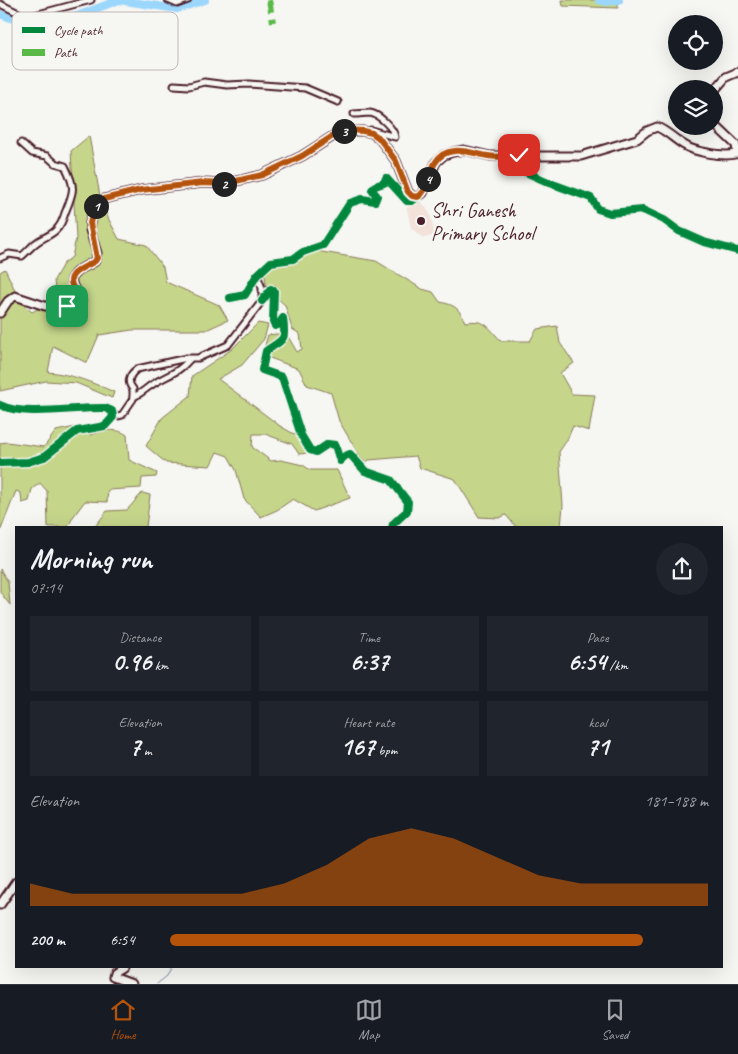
<!DOCTYPE html>
<meta charset="utf-8">
<style>
:root{--surface:#171b24;--page:#20242c;--text:#f1f3f6;--muted:#9ea1a6;--line:#363941;--accent:#b45309}
body{margin:0;font-family:Caveat,sans-serif;background:var(--page);color:var(--text);height:100vh;display:flex;flex-direction:column;font-size:19px;white-space:nowrap}
*{box-sizing:border-box;margin:0}
p{font-size:16px;color:var(--muted)}
.icon{flex:none;width:28px;height:28px;fill:none;stroke:currentColor;stroke-width:2;stroke-linecap:round;stroke-linejoin:round}
.map{position:relative;flex:1;overflow:hidden}
.drawer{position:absolute;left:15px;top:526px;width:708px;height:442px;display:flex;flex-direction:column;background:var(--surface);border-radius:0px;box-shadow:0 5px 20px #0002}
.drawer>*{flex:none}
.controls{position:absolute;left:668px;top:15px;display:grid;gap:10px}
.controls a{display:grid;place-items:center;width:55px;height:55px;border-radius:50%;background:var(--surface);box-shadow:0 5px 20px #0002;font-size:25px}
.pin{position:absolute;display:grid;place-items:center;width:42px;height:42px;color:#fff;margin:-21px;border-radius:10px;box-shadow:0 2px 8px #0006}
.km{position:absolute;width:25px;height:25px;margin:-12px;border-radius:50%;background:#222;color:#fff;font-size:14px;line-height:25px;text-align:center}
.round{display:grid;place-items:center;flex:none;width:52px;height:52px;border-radius:26px;background:var(--page)}
.summary{display:flex;align-items:center;justify-content:space-between;height:85px;padding:0 15px}
h1{font-size:28px;font-weight:600;line-height:38px}
.metrics{display:grid;grid-template-columns:repeat(3,1fr);gap:8px;height:85px;padding:5px 15px}
.metrics div{display:grid;align-content:center;border-radius:0px;background:var(--page);text-align:center}
.metrics b{font-size:25px;font-weight:600}
.metrics small{font-size:14px;font-weight:400}
.metrics p{font-size:14px}
.chart{height:140px;padding:10px 15px}
.chart p{display:flex;justify-content:space-between}
.chart svg{width:100%;height:90px;margin-top:5px;fill:var(--accent);opacity:.7}
ul{padding:0 15px;list-style:none;font-size:16px}
li{display:grid;grid-template-columns:80px 60px 1fr;align-items:center;height:38px}
li i{height:12px;border-radius:6px;background:var(--accent)}
.dock{display:flex;justify-content:space-around;align-items:center;height:70px;border-top:1px solid var(--line);background:var(--surface);font-size:14px;color:var(--muted)}
.dock a{display:grid;justify-items:center;gap:2px}
.dock .active{color:var(--accent)}
.map>svg:first-child{display:block}
</style>
<div class="map">
<svg width="738" height="984" viewBox="0 0 738 984">
<rect width="100%" height="100%" fill="#f6f6f2"/>
<filter id="ink" filterUnits="userSpaceOnUse"><feTurbulence type="fractalNoise" baseFrequency=".02" numOctaves="2"/><feDisplacementMap in="SourceGraphic" scale="10" xChannelSelector="R" yChannelSelector="G"/><feConvolveMatrix kernelMatrix="1 2 1 2 8 2 1 2 1" color-interpolation-filters="sRGB"/></filter>
<g filter="url(#ink)">
<path fill="#f2e2d9" d="M420 199 430 214 435 235 424 238 411 228 406 204Z"/>
<g fill="#c5d58a" stroke="#887a5a">
<path d="M562 0H618V8L563 6Z"/>
<path d="M89 136 100 196 108 218 119 239 146 245 163 267 166 282 219 305 228 320 206 330H132L99 335 87 363 53 346 48 372C72 374 93 383 114 392L112 398 76 383 46 381 0 391V272L5 269 21 303 32 312 56 300 54 280 63 264 72 257 76 238 71 151Z"/>
<path d="M316 251 376 261 422 289 433 292 440 302C455 305 459 308 465 322 486 319 488 327 501 341H530L537 329 557 326 560 343 574 363 560 373 572 394 595 395 589 431 573 426 567 440 559 452 563 505 561 527H516L506 515 499 518 479 517 455 479 420 468 416 456 369 460 366 462 362 460 339 421 331 393 307 385 299 369 262 355 268 335 286 333 297 352 302 349 300 334 292 329 285 305 276 297 275 285 266 286 264 266Z"/>
<path d="M258 323 268 325 264 339 242 365 218 379 280 426 299 437 310 453 299 454 292 444 265 434H253L252 447 271 461 281 460 303 465 310 470H337L350 498 314 511 293 499 277 510 261 517 244 499 236 470 228 456 217 452 210 466 166 463 146 446 162 418 190 396 192 376 232 349Z"/>
<path d="M75 427 90 435C103 431 116 427 127 435L129 460 157 473 156 477 142 478 141 488 108 490 107 502 85 501 73 517 68 527H48L47 491 40 483 32 489 29 501 22 503 21 493 16 491 0 532V443L7 442 44 447 56 431Z"/>
<path d="M142 493 150 495 146 527H89L97 524 107 511 127 510Z"/>
<path d="M0 569 8 582 10 605 0 592Z"/>
</g>
<g fill="none" stroke-linecap="round" stroke-linejoin="round">
<path stroke="#7b8da8" stroke-width="1" d="M157 984 167 976 171 968"/>
<g stroke="#9bd6fc" stroke-width="8">
<path d="M599 0 606 2 619 0"/>
<path d="M0 14 29 25 77 16 119 0 177 9 205 0"/>
</g>
<defs>
<g id="street">
<path d="M168 0 177 4 188 0"/>
<path d="M0 4 27 17 91 0"/>
<path d="M174 85 189 86 204 82 227 85 249 84 305 88 338 102"/>
<path d="M354 114C359 114 365 113 370 113 379 114 394 129 395 137L371 130"/>
<path d="M501 157 517 168 550 183 591 198 598 209 610 213 643 210 664 220 679 231 704 242 738 251"/>
<path d="M0 258 9 254 22 256C28 251 33 244 40 240 45 237 51 235 56 230 61 225 63 220 65 213 74 191 76 188 65 166L55 163 47 156 32 153 21 143"/>
<path d="M230 298 245 295 257 275 271 262 293 259 303 252 323 245 350 203 362 199 375 201 377 196 372 190 375 186 384 183 386 178 407 201H412L418 197"/>
<path d="M262 301 271 289 274 291 273 322 275 326 278 325 283 318C286 341 285 338 266 351L262 370 282 377 301 435 310 450 316 452 328 444 335 445 340 461 345 456 350 454 365 471 391 480 408 502 407 511 393 524 392 528"/>
<path d="M133 397C141 394 146 388 153 384 169 374 177 374 190 359"/>
<path d="M0 405C24 417 76 407 105 408L112 411 113 417 105 426 77 431 44 457 28 462 0 463"/>
<path d="M113 417 122 415 133 399V389C126 382 130 374 137 369L187 358H198L228 345 262 301V288L257 275"/>
</g>
<g id="secondary">
<path d="M714 91 726 77 738 72"/>
<path d="M0 313 8 301 15 296 45 306H80L81 301C79 295 75 291 73 286 66 272 87 267 95 261L97 253 90 230V223L94 208 104 199 141 190 203 183 223 184 262 175 302 156 341 131H363L372 133 379 138 396 161 408 192 412 196 418 197 423 193 436 162 444 155 453 152 464 150 490 156H581L637 139 647 131 657 127C667 131 674 139 684 145 694 152 723 157 735 154L737 151 736 145 714 124"/>
<path d="M0 905 16 882"/>
<path d="M122 968 114 973 113 977 132 984"/>
</g>
</defs>
<use href="#street" stroke="#4a1f2b" stroke-width="9"/>
<use href="#secondary" stroke="#4a1f2b" stroke-width="11"/>
<use href="#street" stroke="#f6f6f2" stroke-width="5"/>
<use href="#secondary" stroke="#f6f6f2" stroke-width="7"/>
<path stroke="#58b947" stroke-width="6" stroke-dasharray="12 6" stroke-linecap="butt" d="M269 0 273 22"/>
<defs>
<g id="cycleway">
<path d="M501 157 517 168 550 183 591 198 598 209 610 213 643 210 664 220 679 231 704 242 738 251"/>
<path d="M230 298 245 295 257 275 271 262 293 259 303 252 323 245 350 203 362 199 375 201 377 196 372 190 375 186 384 183 386 178 407 201H412L418 197"/>
<path d="M262 301 271 289 274 291 273 322 275 326 278 325 283 318C286 341 285 338 266 351L262 370 282 377 301 435 310 450 316 452 328 444 335 445 340 461 345 456 350 454 365 471 391 480 408 502 407 511 393 524 392 528"/>
<path d="M0 405C24 417 76 407 105 408L112 411 113 417 105 426 77 431 44 457 28 462 0 463"/>
</g>
</defs>
<use href="#cycleway" stroke="#f6f6f2" stroke-width="11"/>
<use href="#cycleway" stroke="#00873e" stroke-width="8"/>
</g>
</g>
<g fill="none" stroke-linecap="round" stroke-linejoin="round" filter="url(#ink)">
<defs>
<path id="route" d="M67 306H78L81 304C81 297 78 294 74 289 63 273 85 268 95 261L97 258 90 223 94 208 104 199 141 190 203 183 223 184 262 175 302 156 336 134 346 130 363 131 372 133 379 138 396 161 408 192 412 196 418 197C428 191 429 173 435 163 446 143 471 153 488 156 498 158 509 156 519 155"/>
</defs>
<use href="#route" stroke="#fff" stroke-width="10"/>
<use href="#route" stroke="#b45309" stroke-width="6"/>
</g>
<circle fill="#4a1f2b" stroke="#f6f6f2" stroke-width="2" cx="421" cy="221" r="5"/>
<g text-anchor="middle" dominant-baseline="central" stroke-width="4.5" stroke-linejoin="round" paint-order="stroke">
<g font-size="20" fill="#4a1f2b" stroke="#f6f6f2" text-anchor="start">
<text x="431" y="210">Shri Ganesh<tspan x="431" dy="23">Primary School</tspan></text>
</g>
</g>
<rect x="12" y="12" width="166" height="58" rx="8" fill="#f6f6f2" stroke="#c2b6b6" stroke-width="1"/>
<rect x="22" y="27" width="23" height="6" fill="#00873e"/>
<rect x="22" y="49" width="23" height="7" fill="#58b947"/>
<g font-size="14" fill="#4a1f2b">
<text x="54" y="35">Cycle path</text>
<text x="54" y="57">Path</text>
</g>
</svg>
<div class="controls">
<a><svg class="icon" aria-label="locate" viewBox="0 0 24 24"><circle cx="12" cy="12" r="6"/><path d="M12 2v4M12 18v4M2 12h4M18 12h4"/></svg></a>
<a><svg class="icon" aria-label="layers" viewBox="0 0 24 24"><path d="M12 4l9 5-9 5-9-5zM3 14l9 5 9-5"/></svg></a>
</div>
<div class="pin" style="left:67px;top:306px;background:#1e9e55"><svg class="icon" aria-label="arrive" viewBox="0 0 24 24"><path d="M6 21V4h12l-3 4 3 4H6"/></svg></div>
<div class="pin" style="left:519px;top:155px;background:#d93025"><svg class="icon" aria-label="check" viewBox="0 0 24 24"><path d="M5 12l5 5 9-10"/></svg></div>
<b class="km" style="left:96px;top:206px">1</b>
<b class="km" style="left:224px;top:184px">2</b>
<b class="km" style="left:344px;top:131px">3</b>
<b class="km" style="left:428px;top:179px">4</b>
<section class="drawer">
<div class="summary"><div><h1>Morning run</h1><p>07:14</p></div><a class="round"><svg class="icon" aria-label="share" viewBox="0 0 24 24"><path d="M12 15V3M7 8l5-5 5 5M5 13v7h14v-7"/></svg></a></div>
<div class="metrics">
<div><p>Distance</p><b>0.96<small> km</small></b></div>
<div><p>Time</p><b>6:37</b></div>
<div><p>Pace</p><b>6:54<small> /km</small></b></div>
</div>
<div class="metrics">
<div><p>Elevation</p><b>7<small> m</small></b></div>
<div><p>Heart rate</p><b>167<small> bpm</small></b></div>
<div><p>kcal</p><b>71</b></div>
</div>
<div class="chart"><p><span>Elevation</span>181–188 m</p>
<svg viewBox="0 0 160 44" preserveAspectRatio="none"><path d="M0 44V33L10 38L20 38L30 38L40 38L50 38L60 33L70 24L80 11L90 6L100 11L110 20L120 29L130 33L140 33L150 33L160 33V44z"/></svg>
</div>
<ul>
<li><b>200 m</b>6:54<i style="width:88%"></i></li>
</ul>
</section>
</div>
<nav class="dock">
<a class="active"><svg class="icon" aria-label="home" viewBox="0 0 24 24"><path d="M3 11l9-7 9 7M6 9v11h12V9"/></svg>Home</a>
<a><svg class="icon" aria-label="map" viewBox="0 0 24 24"><path d="M3 6l6-2 6 2 6-2v14l-6 2-6-2-6 2zM9 4v14M15 6v14"/></svg>Map</a>
<a><svg class="icon" aria-label="saved" viewBox="0 0 24 24"><path d="M7 4h10v16l-5-4-5 4z"/></svg>Saved</a>
</nav>
